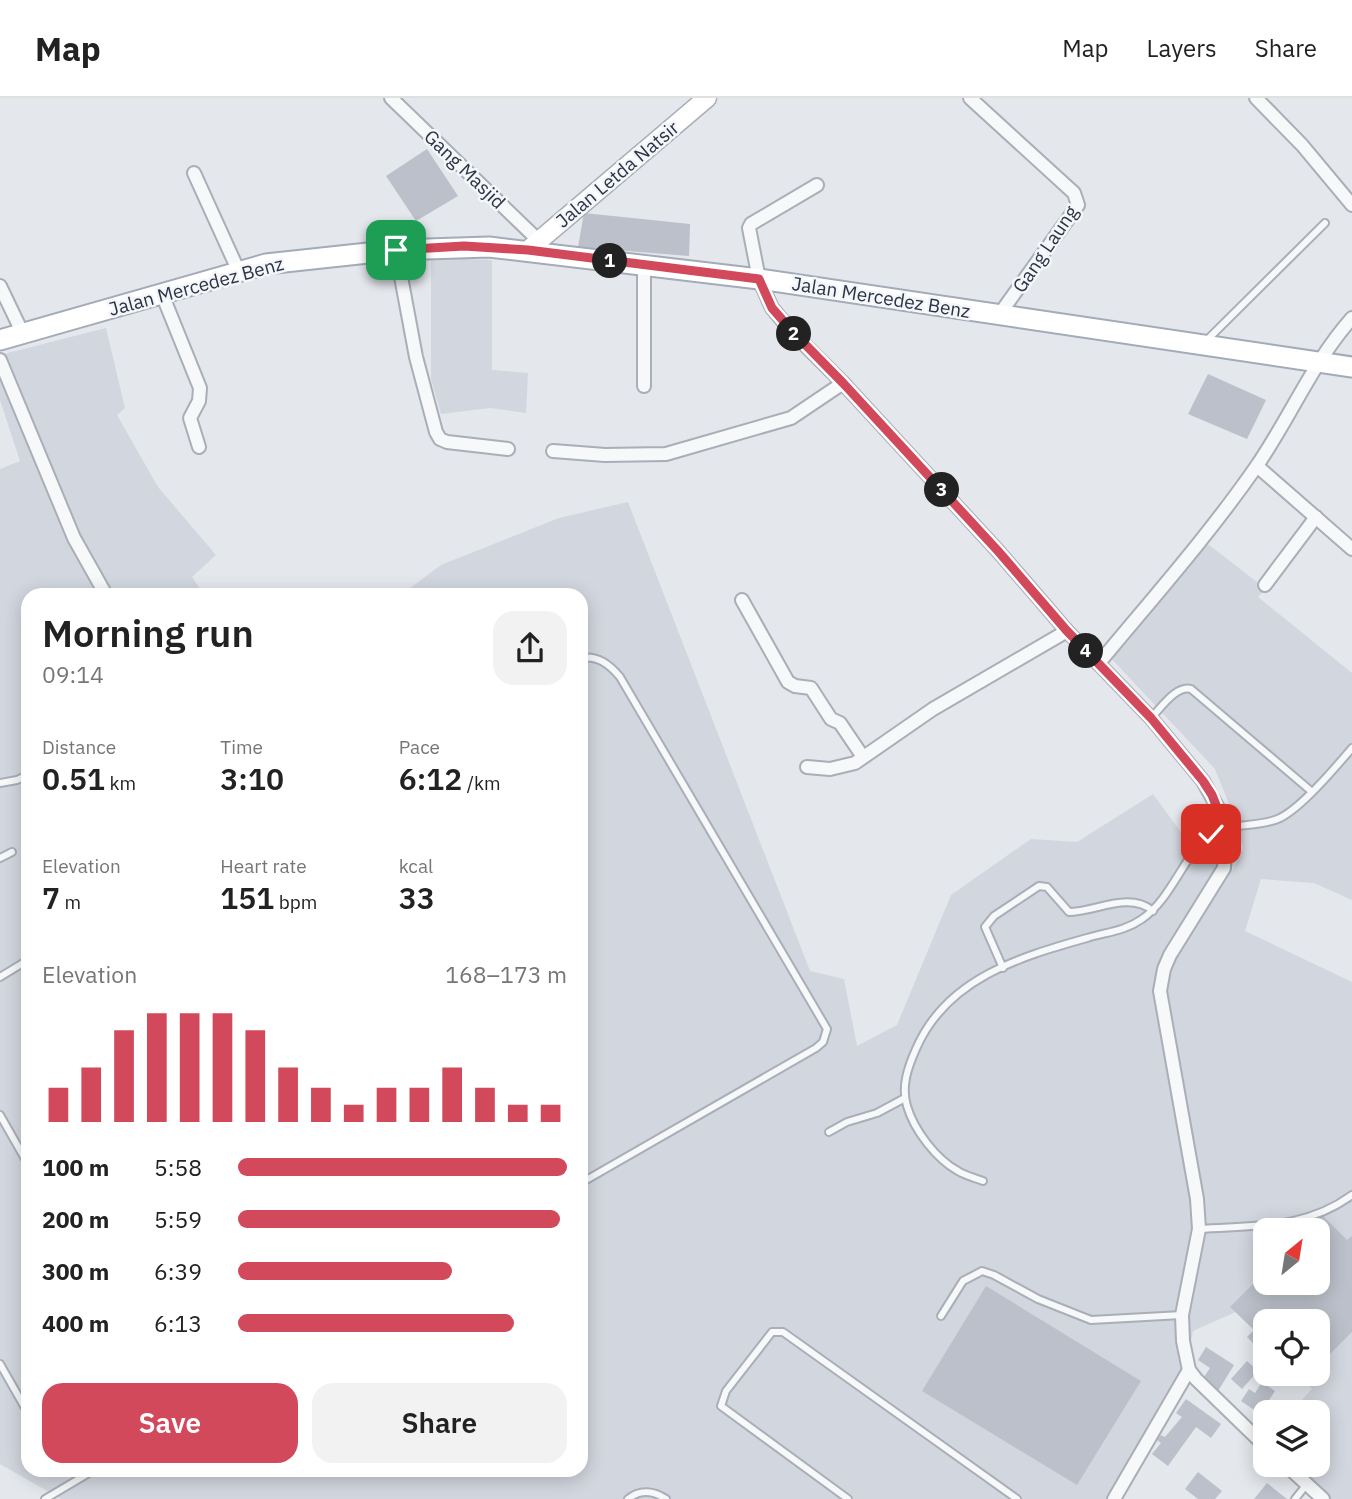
<!DOCTYPE html>
<meta charset="utf-8">
<style>
:root{--surface:#fff;--page:#f2f2f2;--text:#222;--muted:#767676;--line:#e0e0e0;--accent:#d1495b}
body{margin:0;font-family:"IBM Plex Sans",sans-serif;background:var(--page);color:var(--text);height:100vh;display:flex;flex-direction:column;font-size:26px;white-space:nowrap}
*{box-sizing:border-box;margin:0}
p{font-size:23px;color:var(--muted)}
.icon{flex:none;width:38px;height:38px;fill:none;stroke:currentColor;stroke-width:2;stroke-linecap:round;stroke-linejoin:round}
.map{position:relative;flex:1;overflow:hidden}
.panel{position:absolute;left:21px;top:490px;width:567px;height:889px;display:flex;flex-direction:column;background:var(--surface);border-radius:21px;box-shadow:0 4px 18px #0003}
.panel>*{flex:none}
.needle{width:46px;rotate:30deg}
.controls{position:absolute;left:1253px;top:1120px;display:grid;gap:14px}
.controls a{display:grid;place-items:center;width:77px;height:77px;border-radius:14px;background:var(--surface);box-shadow:0 4px 18px #0003;font-size:35px}
.pin{position:absolute;display:grid;place-items:center;width:60px;height:60px;color:#fff;margin:-30px;border-radius:14px;box-shadow:0 4px 10px #0006}
.km{position:absolute;width:35px;height:35px;margin:-18px;border-radius:50%;background:#222;color:#fff;font-size:19px;line-height:35px;text-align:center}
.round{display:grid;place-items:center;flex:none;width:74px;height:74px;border-radius:21px;background:var(--page)}
.summary{display:flex;align-items:center;justify-content:space-between;height:119px;padding:0 21px}
h1{font-size:38px;font-weight:600;line-height:52px}
.metrics{display:grid;grid-template-columns:repeat(3,1fr);gap:10px;height:119px;padding:7px 21px}
.metrics div{display:grid;align-content:center}
.metrics b{font-size:30px;font-weight:600}
.metrics small{font-size:19px;font-weight:400}
.metrics p{font-size:19px}
.chart{height:196px;padding:14px 21px}
.chart p{display:flex;justify-content:space-between}
.chart svg{width:100%;height:126px;margin-top:7px;stroke:var(--accent);stroke-width:6}
.primary-button{display:flex;gap:14px;margin-top:auto;padding:14px 21px}
.primary-button a{flex:1;height:80px;border-radius:21px;background:var(--accent);color:#fff;font-size:28px;font-weight:600;line-height:80px;text-align:center}
.primary-button a+a{background:var(--page);color:var(--text)}
ul{padding:0 21px;list-style:none;font-size:23px}
li{display:grid;grid-template-columns:112px 84px 1fr;align-items:center;height:52px}
li i{height:18px;border-radius:9px;background:var(--accent)}
header{display:flex;align-items:center;gap:42px;box-sizing:border-box;height:98px;padding:0 35px;background:var(--surface);border-bottom:2px solid var(--line)}
header strong{font-size:33px}
nav{display:flex;gap:38px;margin-inline-start:auto;font-size:24px}
.map>svg:first-child{display:block}
</style>
<header>
<strong>Map</strong>
<nav><a>Map</a><a>Layers</a><a>Share</a></nav>
</header>
<div class="map">
<svg width="1352" height="1401" viewBox="0 0 1352 1401">
<rect width="100%" height="100%" fill="#e4e7ec"/>
<g fill="#d2d6de" fill-rule="evenodd">
<path d="M431 160 492 162V272L528 275 526 315 490 310 441 316 431 281Z"/>
<path d="M106 230 125 310 117 317 158 389 216 457 192 479 204 497H28V1372H581V497H401L441 467 559 420 628 404 810 873 844 881 857 948 897 927 951 797 1031 741 1077 744 1153 696 1183 737 1233 772 1243 750 1237 726 1215 671 1108 557 1204 443 1266 491 1258 499 1352 575V802L1314 785 1261 781 1245 833 1352 884V1401H1316L1280 1367H1318V1314H1291L1312 1291 1299 1276H1318V1223H1265V1239L1240 1212 1193 1233 1185 1274 1115 1401H61L0 1366V371L20 363 0 302V257ZM1265 1132H1318V1185H1265Z"/>
</g>
<g fill="#bbc0ca">
<path d="M427 51 458 98 416 123 386 78Z"/>
<path d="M584 115 690 126 689 158 578 149Z"/>
<path d="M1208 276 1266 302 1247 341 1188 316Z"/>
<path d="M1322 1117 1347 1142 1352 1138V1234L1318 1268V1223H1265V1257L1247 1239 1254 1232 1230 1209 1265 1174V1185H1318V1132H1307Z"/>
<path d="M986 1188 1141 1283 1077 1387 922 1293Z"/>
<path d="M1206 1249 1234 1267 1218 1293 1202 1282 1210 1270 1198 1262Z"/>
<path d="M1247 1263 1258 1273 1242 1291 1231 1281Z"/>
<path d="M1285 1276H1310L1297 1288Z"/>
<path d="M1262 1284 1275 1293 1260 1316 1241 1303 1249 1291 1255 1295Z"/>
<path d="M1186 1301 1221 1326 1211 1340 1196 1329 1168 1368 1152 1356 1161 1345 1157 1342 1161 1337 1165 1339 1182 1319 1176 1315Z"/>
<path d="M1198 1374 1222 1393 1215 1401H1198L1185 1391Z"/>
<path d="M1267 1385 1287 1401H1254Z"/>
</g>
<g fill="none" stroke-linecap="round" stroke-linejoin="round">
<defs>
<g id="lane">
<path d="M1205 244 1325 125"/>
<path d="M581 560C598 557 610 567 620 579L827 931 823 944 816 950 581 1085"/>
<path d="M1151 620C1161 610 1176 587 1191 591L1311 693"/>
<path d="M0 685 17 682 28 677"/>
<path d="M0 760 12 754"/>
<path d="M1003 870 985 829 994 818 1039 788 1047 789 1069 814C1095 814 1129 793 1153 813"/>
<path d="M0 879 28 862"/>
<path d="M0 1017 28 1066"/>
<path d="M829 1034 847 1024 877 1015 905 1000"/>
<path d="M983 1083C975 1080 966 1078 958 1073 936 1061 914 1032 907 1008 901 988 908 969 916 951 946 881 1019 859 1087 840 1107 834 1125 833 1142 821 1171 801 1182 761 1208 738 1224 724 1260 730 1280 720 1302 709 1335 670 1352 650"/>
<path d="M1199 1131C1255 1127 1304 1132 1352 1097"/>
<path d="M941 1218 963 1183 982 1173 994 1177 1038 1201 1091 1222 1182 1217"/>
<path d="M0 1266 28 1315"/>
<path d="M45 1401 94 1372"/>
<path d="M628 1401C640 1391 654 1393 666 1401"/>
<path d="M848 1401 721 1308 726 1293 772 1234H783L1017 1401"/>
<path d="M1295 1401 1307 1386"/>
</g>
<g id="street">
<path d="M391 0 538 142"/>
<path d="M970 0 1074 95 1078 107 999 217"/>
<path d="M1256 0 1302 47 1352 107"/>
<path d="M194 75 239 174"/>
<path d="M817 87 751 126 749 130 759 181 772 210 793 235 843 285 998 453 1067 533 1151 620 1203 683 1218 710 1226 732 1224 770 1170 857 1164 871 1160 893 1197 1101 1199 1131 1182 1217 1183 1243 1189 1272 1196 1281 1265 1348"/>
<path d="M396 152 416 259 436 334 440 341 447 344 508 351"/>
<path d="M0 188 23 236"/>
<path d="M162 196 200 290 199 303 190 320 199 349"/>
<path d="M0 262 74 440 106 497"/>
<path d="M644 288V167"/>
<path d="M553 353 605 357 666 356 791 320 843 285"/>
<path d="M1257 368 1352 451"/>
<path d="M1265 487 1316 419"/>
<path d="M742 502 788 584 795 588 811 590 831 621 840 625 863 659"/>
<path d="M1099 565C1152 501 1208 438 1256 369 1290 320 1312 265 1352 220"/>
<path d="M807 669 830 671 855 665 933 611 1067 533"/>
<path d="M1286 1367 1323 1401"/>
<path d="M1114 1401 1189 1272"/>
</g>
<path id="secondary" d="M528 152 707 0"/>
<path id="primary" d="M0 242 266 166 396 152 489 149 759 181 1352 269"/>
</defs>
<use href="#lane" stroke="#a9aeb7" stroke-width="10"/>
<use href="#street" stroke="#a9aeb7" stroke-width="16"/>
<use href="#secondary" stroke="#a9aeb7" stroke-width="21"/>
<use href="#primary" stroke="#a3abb8" stroke-width="23"/>
<use href="#lane" stroke="#f7f8fa" stroke-width="6"/>
<use href="#street" stroke="#f7f8fa" stroke-width="12"/>
<use href="#secondary" stroke="#fff" stroke-width="18"/>
<use href="#primary" stroke="#fff" stroke-width="19"/>
</g>
<g fill="none" stroke-linecap="round" stroke-linejoin="round">
<defs>
<path id="route" d="M396 152 464 148 528 152 759 181 772 210 793 234 843 285 998 453 1067 533 1151 620 1203 683 1212 697 1226 732 1211 736"/>
</defs>
<use href="#route" stroke="#fff" stroke-width="14"/>
<use href="#route" stroke="#d1495b" stroke-width="9"/>
</g>
<g text-anchor="middle" dominant-baseline="central" stroke-width="5" stroke-linejoin="round" paint-order="stroke">
<g font-size="19" fill="#2b3445" stroke="#f4f6f9">
<text transform="translate(465 71) rotate(44)">Gang Masjid</text>
<text transform="translate(617 76) rotate(-40)">Jalan Letda Natsir</text>
<text transform="translate(1045 151) rotate(-56)">Gang Laung</text>
<text transform="translate(196 188) rotate(-15)">Jalan Mercedez Benz</text>
<text transform="translate(881 199) rotate(9)">Jalan Mercedez Benz</text>
</g>
</g>
</svg>
<div class="controls">
<a><svg class="needle" viewBox="-14 -14 28 28"><path d="M0-13l5 13h-10z" fill="#e53935"/><path d="M0 13l5-13h-10z" fill="#767676"/></svg></a>
<a><svg class="icon" aria-label="locate" viewBox="0 0 24 24"><circle cx="12" cy="12" r="6"/><path d="M12 2v4M12 18v4M2 12h4M18 12h4"/></svg></a>
<a><svg class="icon" aria-label="layers" viewBox="0 0 24 24"><path d="M12 4l9 5-9 5-9-5zM3 14l9 5 9-5"/></svg></a>
</div>
<div class="pin" style="left:396px;top:152px;background:#1e9e55"><svg class="icon" aria-label="arrive" viewBox="0 0 24 24"><path d="M6 21V4h12l-3 4 3 4H6"/></svg></div>
<div class="pin" style="left:1211px;top:736px;background:#d93025"><svg class="icon" aria-label="check" viewBox="0 0 24 24"><path d="M5 12l5 5 9-10"/></svg></div>
<b class="km" style="left:610px;top:163px">1</b>
<b class="km" style="left:794px;top:236px">2</b>
<b class="km" style="left:942px;top:392px">3</b>
<b class="km" style="left:1086px;top:553px">4</b>
<section class="panel">
<div class="summary"><div><h1>Morning run</h1><p>09:14</p></div><a class="round"><svg class="icon" aria-label="share" viewBox="0 0 24 24"><path d="M12 15V3M7 8l5-5 5 5M5 13v7h14v-7"/></svg></a></div>
<div class="metrics">
<div><p>Distance</p><b>0.51<small> km</small></b></div>
<div><p>Time</p><b>3:10</b></div>
<div><p>Pace</p><b>6:12<small> /km</small></b></div>
</div>
<div class="metrics">
<div><p>Elevation</p><b>7<small> m</small></b></div>
<div><p>Heart rate</p><b>151<small> bpm</small></b></div>
<div><p>kcal</p><b>33</b></div>
</div>
<div class="chart"><p><span>Elevation</span>168–173 m</p>
<svg viewBox="0 0 160 44" preserveAspectRatio="none"><path d="M5 44V32M15 44V25M25 44V12M35 44V6M45 44V6M55 44V6M65 44V12M75 44V25M85 44V32M95 44V38M105 44V32M115 44V32M125 44V25M135 44V32M145 44V38M155 44V38"/></svg>
</div>
<ul>
<li><b>100 m</b>5:58<i style="width:100%"></i></li>
<li><b>200 m</b>5:59<i style="width:98%"></i></li>
<li><b>300 m</b>6:39<i style="width:65%"></i></li>
<li><b>400 m</b>6:13<i style="width:84%"></i></li>
</ul>
<div class="primary-button"><a>Save</a><a>Share</a></div>
</section>
</div>
